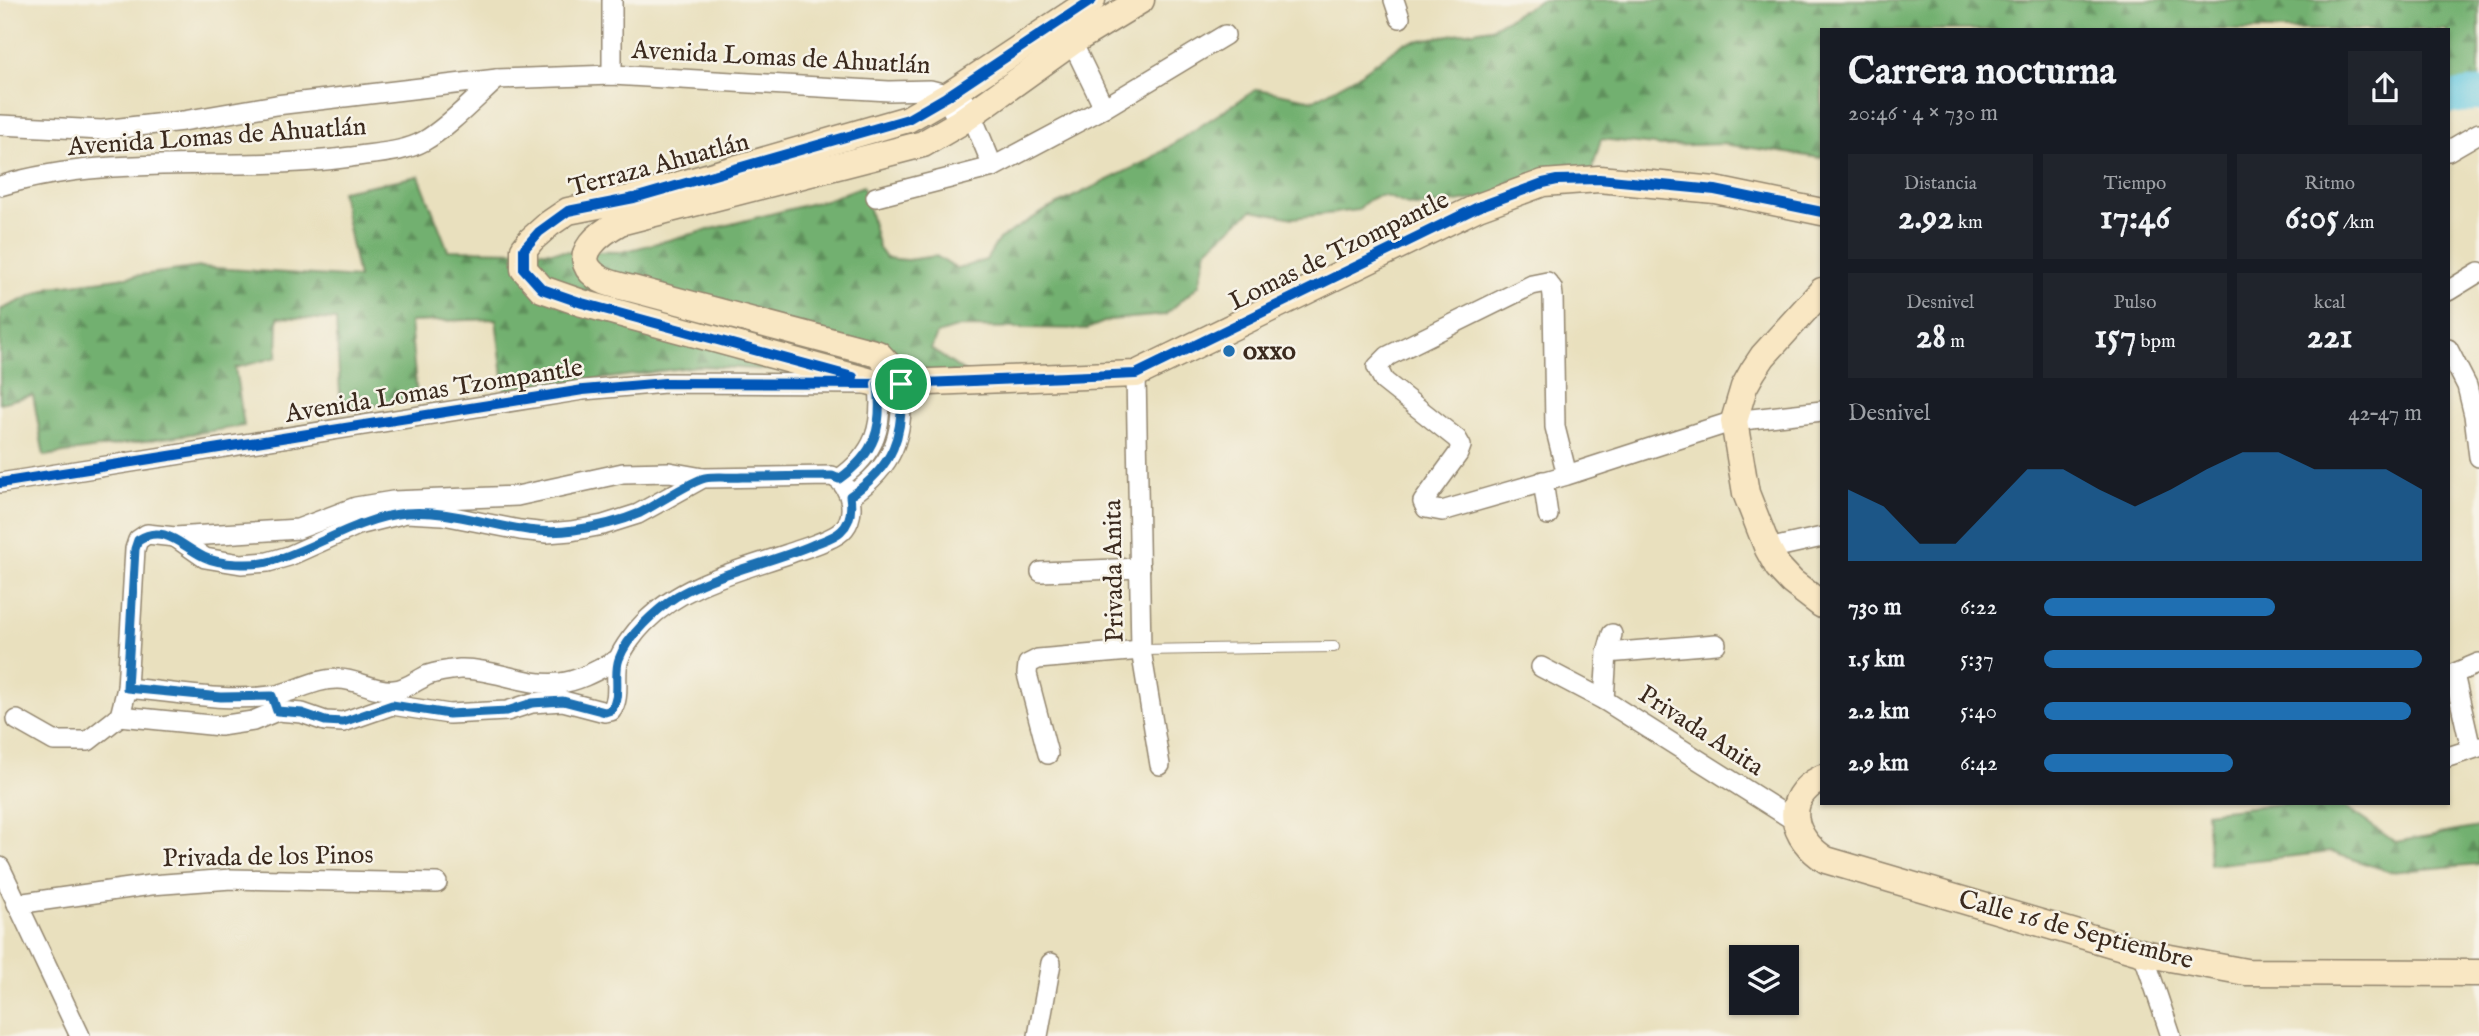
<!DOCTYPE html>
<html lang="es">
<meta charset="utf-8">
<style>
:root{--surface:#171b24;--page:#20242c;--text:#f1f3f6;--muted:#9ea1a6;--accent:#1f6fb2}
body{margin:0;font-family:"IM FELL English",serif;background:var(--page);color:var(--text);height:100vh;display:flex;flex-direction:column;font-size:26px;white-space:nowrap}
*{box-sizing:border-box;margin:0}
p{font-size:23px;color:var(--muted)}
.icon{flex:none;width:38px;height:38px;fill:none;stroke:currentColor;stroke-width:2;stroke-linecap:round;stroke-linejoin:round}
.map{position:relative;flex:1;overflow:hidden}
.side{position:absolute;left:1820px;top:28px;width:630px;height:777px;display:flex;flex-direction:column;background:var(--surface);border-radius:0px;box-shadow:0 2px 5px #0004}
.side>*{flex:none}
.fabs{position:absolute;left:1729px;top:945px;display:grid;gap:14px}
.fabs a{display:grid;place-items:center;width:70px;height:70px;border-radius:0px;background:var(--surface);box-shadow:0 2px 5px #0004;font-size:35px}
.pin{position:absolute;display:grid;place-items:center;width:60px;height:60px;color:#fff;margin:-30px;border:4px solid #fff;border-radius:50%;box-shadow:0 2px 7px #0007}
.round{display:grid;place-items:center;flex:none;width:74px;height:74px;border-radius:0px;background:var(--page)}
.summary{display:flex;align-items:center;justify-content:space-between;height:119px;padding:0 28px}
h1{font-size:38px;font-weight:800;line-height:52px}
.metrics{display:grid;grid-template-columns:repeat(3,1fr);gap:10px;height:119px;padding:7px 28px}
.metrics div{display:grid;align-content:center;border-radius:0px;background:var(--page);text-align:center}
.metrics b{font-size:35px;font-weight:800}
.metrics small{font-size:19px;font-weight:400}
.metrics p{font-size:19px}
.chart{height:196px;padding:14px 28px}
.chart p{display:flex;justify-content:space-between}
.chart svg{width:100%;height:126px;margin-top:7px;fill:var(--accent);opacity:.7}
ul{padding:0 28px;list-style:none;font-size:23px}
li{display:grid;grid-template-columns:112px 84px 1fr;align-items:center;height:52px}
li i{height:18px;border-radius:9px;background:var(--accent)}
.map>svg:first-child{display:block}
</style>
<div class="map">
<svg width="2479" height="1036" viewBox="0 0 2479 1036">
<defs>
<pattern id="forest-firs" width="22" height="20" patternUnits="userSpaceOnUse" patternTransform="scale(1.75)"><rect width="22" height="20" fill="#72b070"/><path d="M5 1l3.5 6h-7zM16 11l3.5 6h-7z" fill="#5f8f5b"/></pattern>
</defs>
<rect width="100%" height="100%" fill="#f7f3e8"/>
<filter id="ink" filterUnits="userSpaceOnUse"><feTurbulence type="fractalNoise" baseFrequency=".0143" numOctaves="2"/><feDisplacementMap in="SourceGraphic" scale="14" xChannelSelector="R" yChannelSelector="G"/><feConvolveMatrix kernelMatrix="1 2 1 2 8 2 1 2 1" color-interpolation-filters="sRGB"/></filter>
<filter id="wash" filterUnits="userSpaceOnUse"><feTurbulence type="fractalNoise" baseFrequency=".00686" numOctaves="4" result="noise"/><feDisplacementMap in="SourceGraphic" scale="28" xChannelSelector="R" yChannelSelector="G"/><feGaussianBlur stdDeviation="1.57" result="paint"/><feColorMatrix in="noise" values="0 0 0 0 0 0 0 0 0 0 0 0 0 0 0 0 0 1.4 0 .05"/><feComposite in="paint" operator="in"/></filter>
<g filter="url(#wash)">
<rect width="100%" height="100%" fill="#e9e0be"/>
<g fill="url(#forest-firs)" stroke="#566d47" stroke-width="2">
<path d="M1541 0H2479V100L2448 115V30H1822V158L1723 144 1662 146 1601 139 1591 174C1535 186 1478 202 1421 206 1396 209 1384 179 1358 210L1293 218 1252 210 1207 249 1199 285 1165 315 1109 320 1087 329 960 327 937 334 931 349 966 373 932 378 698 366 505 392 496 319 410 322 417 397 341 412 336 320 278 317 277 357 235 368 244 426 44 456 33 395 0 403V310L51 287 201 267 358 278 341 191 419 176 448 250 622 252 829 199 863 186 879 248 886 258 907 260 936 256 957 269 986 260 999 239 1048 209 1147 161 1257 89 1314 100 1357 76 1403 43 1491 28Z"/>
<path d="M2287 803H2340L2395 842 2479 827V864L2390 872 2331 852 2210 865 2206 812Z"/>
</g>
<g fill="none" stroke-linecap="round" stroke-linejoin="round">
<path stroke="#62c7e0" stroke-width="33" d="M2448 98 2479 94"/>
</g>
</g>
<g filter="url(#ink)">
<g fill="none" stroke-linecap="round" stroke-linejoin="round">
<defs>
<path id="lane" d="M1141 650 1334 647"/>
<g id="street">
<path d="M1394 0 1400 18"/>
<path d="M1072 42 1104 108"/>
<path d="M612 75V0"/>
<path d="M967 104 993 167"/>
<path d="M0 125 102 130 183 121 276 105 497 79 612 75 889 91 930 90 942 93 946 97 959 123"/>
<path d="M2448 151 2479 133"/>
<path d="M0 186C113 152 235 173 351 157 374 153 403 153 424 141 446 129 478 96 497 79"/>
<path d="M876 197 993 167 1104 108 1225 35"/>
<path d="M2448 291 2479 272"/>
<path d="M2448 349 2467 386 2474 415 2479 457"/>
<path d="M1136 374 1141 650 1160 765"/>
<path d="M1567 475 1555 427 1553 296 1552 288 1547 282 1532 285 1388 356 1377 367 1384 381 1457 439 1461 446 1458 454 1423 502 1426 508 1442 511 1567 475 1734 421 1822 411"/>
<path d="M1543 481 1548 515"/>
<path d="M0 483 583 390 665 383 879 384C883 427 876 453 839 479"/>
<path d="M850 496C894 466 904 436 901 384"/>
<path d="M1768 549 1822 537"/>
<path d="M1041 572 1140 568"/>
<path d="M1607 653 1716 644"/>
<path d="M1541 667 1604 700 1795 821"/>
<path d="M2454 674 2471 749"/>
<path d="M2448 676 2479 663"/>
<path d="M127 688C173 692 224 702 271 696 294 693 313 679 337 679 356 678 373 692 394 690 407 689 417 680 428 675 437 672 450 670 460 669 493 668 527 687 560 683 580 681 601 668 619 659"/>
<path d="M1604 700 1607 653 1612 634"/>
<path d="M120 716 220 726 253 721 277 711 302 713 325 721 343 722 392 705 449 714 507 711 532 703 563 701 605 712 611 711C622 696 613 675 619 658 624 647 635 632 644 623 682 584 738 571 788 554 804 548 824 543 838 534 859 520 853 485 832 476L703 478 638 514 603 525 571 531 547 533 520 530 443 515 406 513 358 525 289 556 268 562 241 564 205 558 175 537"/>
<path d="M120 716 127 688 135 549 138 540 147 534 175 537 298 529 356 507 393 501 517 496 623 473 669 472 703 478"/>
<path d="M17 720 54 741H88L120 716"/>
<path d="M1048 754 1027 674 1028 664 1038 659 1141 650"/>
<path d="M2448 757 2479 747"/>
<path d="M0 867 80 1036"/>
<path d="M17 904 151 885 231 879 437 883"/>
<path d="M2143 953 2171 1036"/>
<path d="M1038 1036 1051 963"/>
</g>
<g id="secondary">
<path d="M1092 0 946 97 908 119 634 198 568 211 549 224 531 240 524 249V269L542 289 582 303 879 384 1136 374 1478 207 1543 183 1599 179 1715 190 1822 212"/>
<path d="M1822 291 1763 356 1753 371 1744 387 1734 421 1746 493 1768 549 1778 567 1792 582 1822 605"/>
<path d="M901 384 894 371 878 354 633 289C621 286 606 284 596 276 568 255 602 232 620 222L923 144 959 123 1072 42 1141 0"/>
<path d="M1822 778C1780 798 1792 839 1826 860L2143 953 2246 972 2479 973"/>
</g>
</defs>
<use href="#lane" stroke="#92856e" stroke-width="12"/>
<use href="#street" stroke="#92856e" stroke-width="22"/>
<use href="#secondary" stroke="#92856e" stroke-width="29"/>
<use href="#lane" stroke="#fff" stroke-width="10"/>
<use href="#street" stroke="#fff" stroke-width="19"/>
<use href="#secondary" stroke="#f9e7c3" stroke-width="26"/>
<defs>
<g id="cycleway">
<path d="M853 377 582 303 542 289 524 269V249L539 232 568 211 634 198 908 119 946 97 1092 0"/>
<path d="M0 483 583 390 665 383 901 384 1136 374 1478 207 1543 183 1557 180 1599 179 1715 190 1822 212"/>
</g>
</defs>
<use href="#cycleway" stroke="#f7f3e8" stroke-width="15"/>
<use href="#cycleway" stroke="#0057b8" stroke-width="10"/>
</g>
</g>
<g fill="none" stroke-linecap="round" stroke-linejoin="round" filter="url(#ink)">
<defs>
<path id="route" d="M878 384H901C904 436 894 466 850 496 852 509 851 522 841 531 834 538 821 541 812 545 768 564 718 572 677 596 657 609 627 636 619 659 613 675 622 696 611 710L605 712 563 701 532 703 507 711 449 714 392 705 343 722 325 721 302 713 277 711 272 696 221 697 127 688 135 549 138 540C164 523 181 546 204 557 220 565 254 566 272 561 317 548 357 518 406 513 463 508 516 539 574 530 596 527 619 522 640 513 656 505 691 481 705 478 717 476 730 478 742 477 772 477 802 476 832 476L839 479C876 453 883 427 878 384Z"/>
</defs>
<use href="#route" stroke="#fff" stroke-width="14"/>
<use href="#route" stroke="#1f6fb2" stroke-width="9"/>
</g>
<circle fill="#1f6fb2" stroke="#f7f3e8" stroke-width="2.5" cx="1229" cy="351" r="7"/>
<g text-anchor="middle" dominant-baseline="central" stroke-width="5" stroke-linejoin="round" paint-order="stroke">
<g font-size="26" fill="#3b2a1e" stroke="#f7f3e8">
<text transform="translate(781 58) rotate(3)">Avenida Lomas de Ahuatlán</text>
<text transform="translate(217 137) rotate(-4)">Avenida Lomas de Ahuatlán</text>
<text transform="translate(659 165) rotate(-15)">Terraza Ahuatlán</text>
<text transform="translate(1339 251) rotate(-26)">Lomas de Tzompantle</text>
<text transform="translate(434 391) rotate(-9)">Avenida Lomas Tzompantle</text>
<text transform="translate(1114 571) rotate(-91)">Privada Anita</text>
<text transform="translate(1701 731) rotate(33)">Privada Anita</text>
<text transform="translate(268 857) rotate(-1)">Privada de los Pinos</text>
<text transform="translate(2076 930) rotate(15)">Calle 16 de Septiembre</text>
</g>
<g font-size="26" font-weight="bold" fill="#3b2a1e" stroke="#f7f3e8" text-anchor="start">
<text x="1243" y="351">oxxo</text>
</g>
</g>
</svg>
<div class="fabs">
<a><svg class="icon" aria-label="layers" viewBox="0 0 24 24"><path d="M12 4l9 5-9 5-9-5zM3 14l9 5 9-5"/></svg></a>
</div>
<div class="pin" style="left:901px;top:384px;background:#1e9e55"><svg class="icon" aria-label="arrive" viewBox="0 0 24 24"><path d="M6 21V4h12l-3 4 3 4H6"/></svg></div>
<section class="side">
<div class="summary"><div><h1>Carrera nocturna</h1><p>20:46 · 4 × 730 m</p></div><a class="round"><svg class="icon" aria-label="share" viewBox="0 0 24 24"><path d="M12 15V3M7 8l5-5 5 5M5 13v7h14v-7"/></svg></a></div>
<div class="metrics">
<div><p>Distancia</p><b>2.92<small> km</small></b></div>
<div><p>Tiempo</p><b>17:46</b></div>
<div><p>Ritmo</p><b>6:05<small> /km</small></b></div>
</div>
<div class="metrics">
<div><p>Desnivel</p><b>28<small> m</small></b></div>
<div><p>Pulso</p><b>157<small> bpm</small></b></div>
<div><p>kcal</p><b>221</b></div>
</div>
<div class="chart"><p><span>Desnivel</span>42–47 m</p>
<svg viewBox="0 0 160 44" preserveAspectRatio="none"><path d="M0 44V19L10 25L20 38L30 38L40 25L50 12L60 12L70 19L80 25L90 19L100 12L110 6L120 6L130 12L140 12L150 12L160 19V44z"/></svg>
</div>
<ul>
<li><b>730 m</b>6:22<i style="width:61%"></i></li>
<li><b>1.5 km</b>5:37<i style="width:100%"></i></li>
<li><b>2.2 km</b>5:40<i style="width:97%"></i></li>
<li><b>2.9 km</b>6:42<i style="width:50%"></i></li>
</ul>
</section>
</div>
